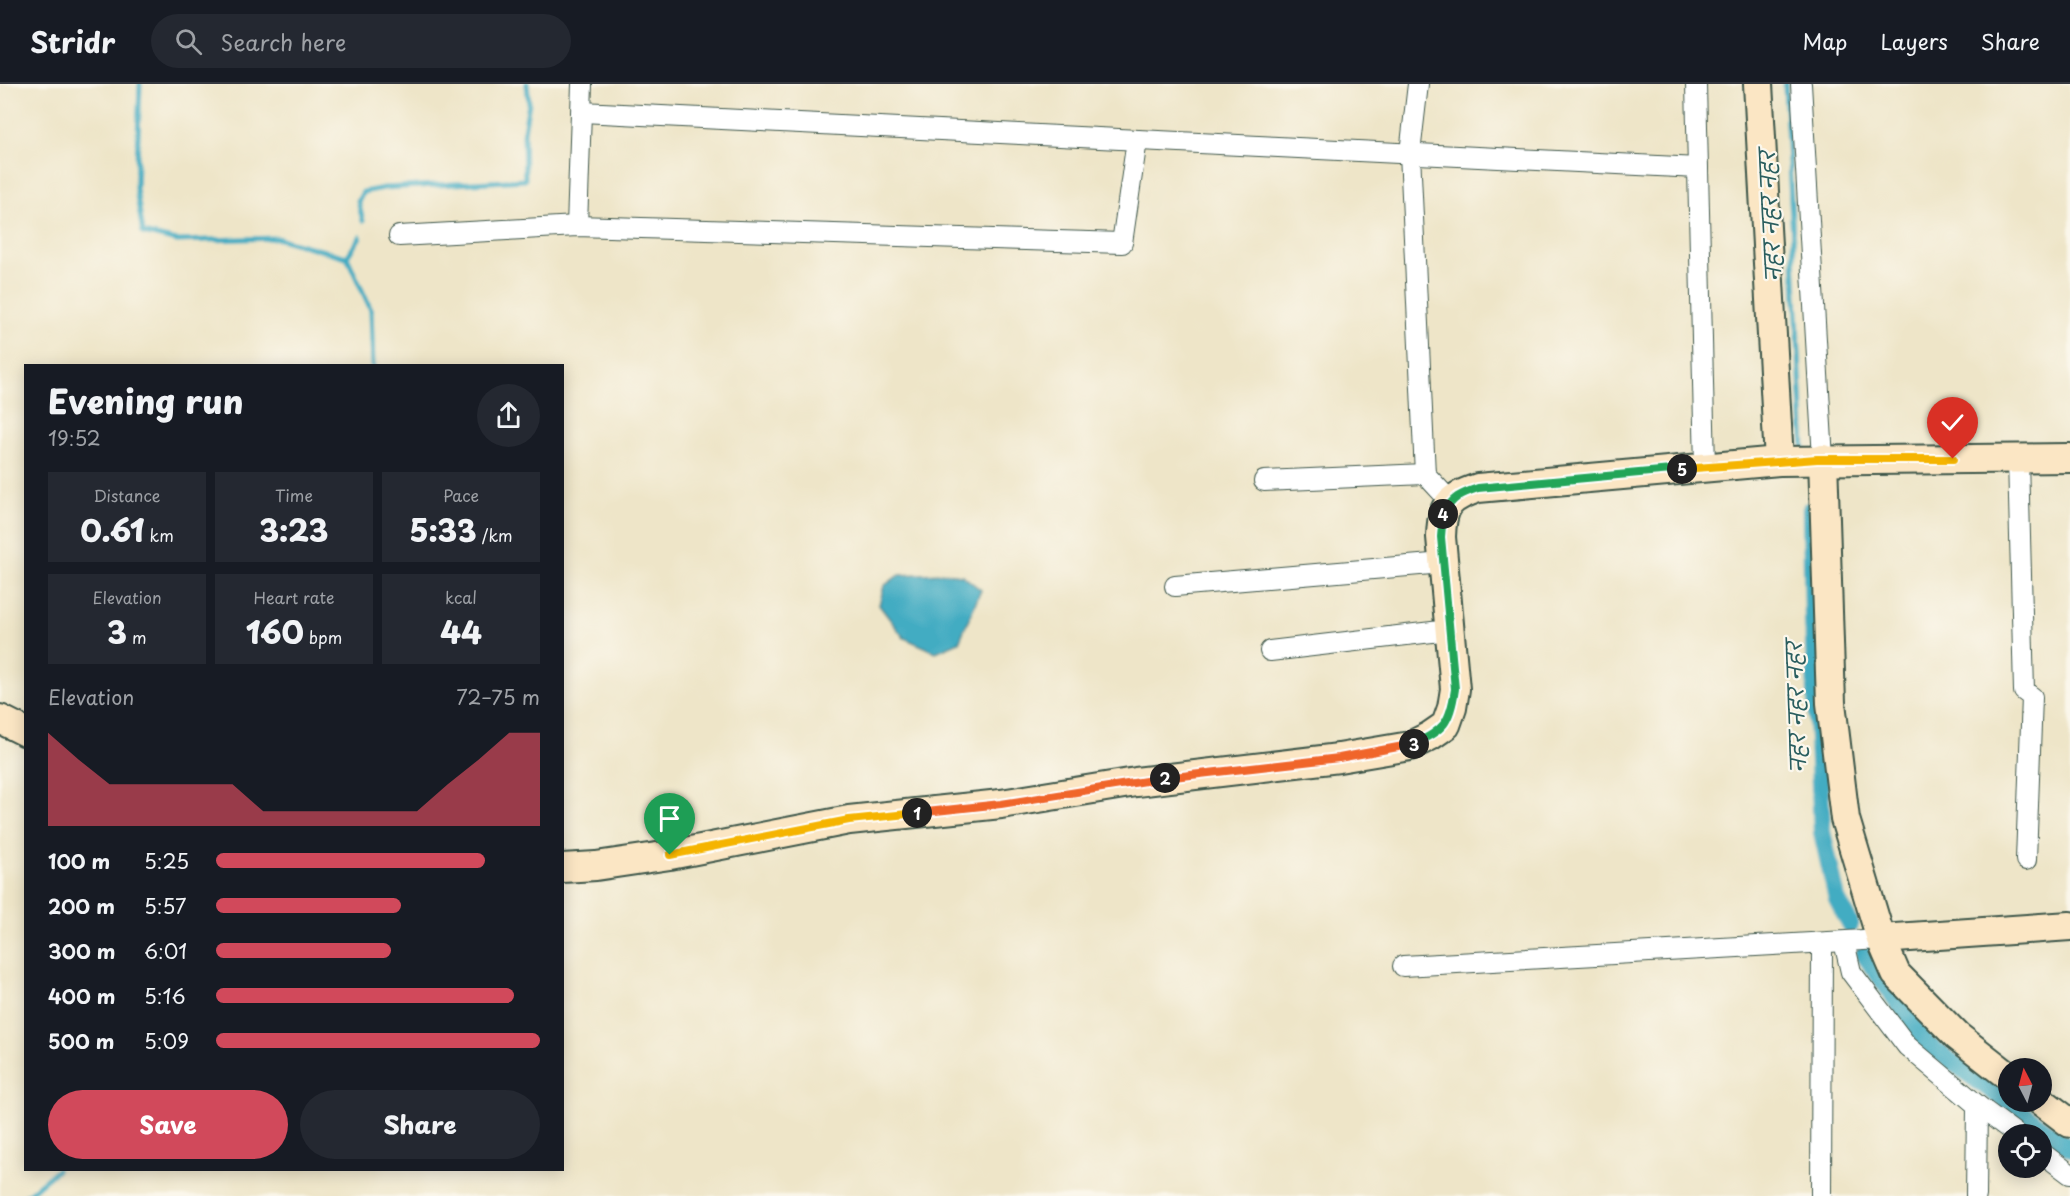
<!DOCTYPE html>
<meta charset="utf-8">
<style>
:root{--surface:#171b24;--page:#242831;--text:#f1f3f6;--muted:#9ea1a6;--line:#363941;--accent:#d1495b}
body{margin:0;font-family:"Playpen Sans","Playpen Sans Deva",sans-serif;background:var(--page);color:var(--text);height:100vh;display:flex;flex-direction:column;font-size:22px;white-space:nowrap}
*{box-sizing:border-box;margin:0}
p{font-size:20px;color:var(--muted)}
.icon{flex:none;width:33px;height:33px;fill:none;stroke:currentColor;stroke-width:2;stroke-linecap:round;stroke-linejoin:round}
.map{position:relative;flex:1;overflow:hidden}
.details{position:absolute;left:24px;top:280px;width:540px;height:807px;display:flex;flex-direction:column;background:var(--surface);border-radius:0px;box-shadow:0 3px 15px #0003}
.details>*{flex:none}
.needle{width:39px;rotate:354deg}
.buttons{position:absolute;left:1998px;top:974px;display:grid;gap:12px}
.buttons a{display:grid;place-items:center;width:54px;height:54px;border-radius:50%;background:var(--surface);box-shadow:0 3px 15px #0003;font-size:30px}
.pin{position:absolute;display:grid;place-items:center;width:51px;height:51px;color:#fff;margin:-62px -26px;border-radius:50% 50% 50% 0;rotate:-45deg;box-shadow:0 0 6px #0007}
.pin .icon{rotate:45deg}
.km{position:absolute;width:30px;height:30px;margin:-15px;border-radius:50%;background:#222;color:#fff;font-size:16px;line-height:30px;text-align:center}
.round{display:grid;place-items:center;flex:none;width:63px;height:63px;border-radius:32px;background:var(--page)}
.overview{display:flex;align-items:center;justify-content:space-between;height:102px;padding:0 24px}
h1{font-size:33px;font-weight:800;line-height:45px}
.figures{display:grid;grid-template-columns:repeat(3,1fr);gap:9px;height:102px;padding:6px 24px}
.figures div{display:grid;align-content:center;border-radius:0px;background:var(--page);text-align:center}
.figures b{font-size:30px;font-weight:800}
.figures small{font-size:16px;font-weight:400}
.figures p{font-size:16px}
.chart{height:168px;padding:12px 24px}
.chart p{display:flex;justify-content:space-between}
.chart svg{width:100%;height:108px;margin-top:6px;fill:var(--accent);opacity:.7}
.button{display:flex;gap:12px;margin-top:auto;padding:12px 24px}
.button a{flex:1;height:69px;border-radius:36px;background:var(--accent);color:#fff;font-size:24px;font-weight:800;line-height:69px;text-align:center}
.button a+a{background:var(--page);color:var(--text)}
ul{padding:0 24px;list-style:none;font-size:20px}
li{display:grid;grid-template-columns:96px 72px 1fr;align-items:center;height:45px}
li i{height:15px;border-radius:8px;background:var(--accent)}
header{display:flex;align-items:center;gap:36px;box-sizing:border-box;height:84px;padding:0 30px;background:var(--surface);border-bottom:2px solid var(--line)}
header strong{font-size:28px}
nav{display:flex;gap:33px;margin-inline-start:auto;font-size:21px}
.search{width:420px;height:54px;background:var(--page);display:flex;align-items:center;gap:15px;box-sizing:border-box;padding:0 21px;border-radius:33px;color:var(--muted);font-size:22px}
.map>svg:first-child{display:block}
</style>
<header>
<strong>Stridr</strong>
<div class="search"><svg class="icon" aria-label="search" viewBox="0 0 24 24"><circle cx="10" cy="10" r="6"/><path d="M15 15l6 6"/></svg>Search here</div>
<nav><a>Map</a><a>Layers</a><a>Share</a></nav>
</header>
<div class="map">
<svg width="2070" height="1112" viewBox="0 0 2070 1112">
<rect width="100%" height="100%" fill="#fbf7ec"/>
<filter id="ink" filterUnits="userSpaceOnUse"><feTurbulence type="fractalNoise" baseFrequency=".0167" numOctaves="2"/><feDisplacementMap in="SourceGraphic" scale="12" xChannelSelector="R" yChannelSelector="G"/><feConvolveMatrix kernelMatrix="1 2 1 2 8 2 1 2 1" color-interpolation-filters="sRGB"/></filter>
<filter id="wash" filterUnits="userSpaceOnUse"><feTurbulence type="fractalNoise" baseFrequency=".008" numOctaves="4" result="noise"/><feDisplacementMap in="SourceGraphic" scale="24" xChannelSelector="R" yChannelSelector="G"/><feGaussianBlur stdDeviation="1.35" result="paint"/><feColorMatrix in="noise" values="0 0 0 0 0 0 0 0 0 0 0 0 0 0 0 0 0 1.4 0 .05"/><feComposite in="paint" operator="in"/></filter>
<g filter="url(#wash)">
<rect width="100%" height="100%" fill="#eee5c8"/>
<path fill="#43acc2" stroke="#31747b" stroke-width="1.5" d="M944 489 962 491 981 506 959 558 936 568 904 554 879 521 884 502 899 491Z"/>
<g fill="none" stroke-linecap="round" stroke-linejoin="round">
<g stroke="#43acc2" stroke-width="5">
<path d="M140 0 136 105 143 149 177 157 276 154 347 173 371 226 373 282"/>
<path d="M1785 0 1804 367"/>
<path d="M363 137 358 117 363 108 384 104 525 96 524 47 529 19 527 0"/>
<path d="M347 173 360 153"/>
<path d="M26 1112 57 1086"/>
</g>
<g stroke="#43acc2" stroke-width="18">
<path d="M1811 426 1813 535 1822 748 1837 815 1850 840"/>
<path d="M1864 870 1926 959 2070 1064"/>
</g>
</g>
</g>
<g filter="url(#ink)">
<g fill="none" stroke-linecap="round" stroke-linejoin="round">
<defs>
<g id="street">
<path d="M1418 0 1410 69 1425 390 1450 417"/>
<path d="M1696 0 1705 383"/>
<path d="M1801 0 1823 375"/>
<path d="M582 28 1698 84"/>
<path d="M577 142 582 0"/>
<path d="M399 152 577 142 1122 159 1137 56"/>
<path d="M2018 375 2024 607 2032 613 2026 776"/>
<path d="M1264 397 1425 390"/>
<path d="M1175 502 1443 479"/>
<path d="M1270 567 1449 546"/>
<path d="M1844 858 1851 888 1907 962 1977 1021 2016 1050"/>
<path d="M1403 882 1881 855"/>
<path d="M2042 1069 2070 1090"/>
<path d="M1821 1112 1822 859"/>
<path d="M1976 1112 1977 1021"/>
</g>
<g id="secondary">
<path d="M1758 0 1779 377"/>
<path d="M1823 375 1831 619 1845 735 1881 855 1896 890 1957 952 2008 992"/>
<path d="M0 635 26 648"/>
<path d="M562 784 596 782 670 771 849 736 1001 720 1136 698 1339 674 1410 662 1430 652 1446 641 1452 624 1455 605 1441 453C1442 421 1448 414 1478 404L1779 377 2070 374"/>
<path d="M1881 855 2070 842"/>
<path d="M2041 1017 2070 1039"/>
</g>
</defs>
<use href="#street" stroke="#3e564a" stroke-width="22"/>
<use href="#secondary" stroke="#3e564a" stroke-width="32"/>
<use href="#street" stroke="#fff" stroke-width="20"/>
<use href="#secondary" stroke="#fbe6c4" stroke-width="28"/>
</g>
</g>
<g fill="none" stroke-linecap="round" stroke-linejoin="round" filter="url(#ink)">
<defs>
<path id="split-1" d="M670 771 849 736 917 729"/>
<path id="split-2" d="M917 729 1001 720 1165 694"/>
<path id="split-3" d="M1165 694 1339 674 1414 660"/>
<path id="split-4" d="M1414 660C1444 645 1450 640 1455 605L1441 453 1443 430"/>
<path id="split-5" d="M1443 430C1453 413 1460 410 1478 404L1682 385"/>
<path id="split-6" d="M1682 385 1817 375H1953"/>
</defs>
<use href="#split-1" stroke="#fff" stroke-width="12"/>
<use href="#split-2" stroke="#fff" stroke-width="12"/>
<use href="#split-3" stroke="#fff" stroke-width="12"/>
<use href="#split-4" stroke="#fff" stroke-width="12"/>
<use href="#split-5" stroke="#fff" stroke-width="12"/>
<use href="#split-6" stroke="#fff" stroke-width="12"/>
<use href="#split-1" stroke="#f5b400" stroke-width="8"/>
<use href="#split-2" stroke="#f0652b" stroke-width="8"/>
<use href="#split-3" stroke="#f0652b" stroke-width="8"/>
<use href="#split-4" stroke="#22a559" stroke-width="8"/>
<use href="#split-5" stroke="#22a559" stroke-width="8"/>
<use href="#split-6" stroke="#f5b400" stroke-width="8"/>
</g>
<g text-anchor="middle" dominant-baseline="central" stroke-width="4.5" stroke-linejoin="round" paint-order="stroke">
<g font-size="21" font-style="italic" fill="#2a5e5f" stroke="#fbf7ec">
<text transform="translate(1769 132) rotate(-93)">नहर नहर नहर</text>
<text transform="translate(1795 623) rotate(-92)">नहर नहर नहर</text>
</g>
</g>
</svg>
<div class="buttons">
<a><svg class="needle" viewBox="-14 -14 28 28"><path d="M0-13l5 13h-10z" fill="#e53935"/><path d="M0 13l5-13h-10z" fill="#9ea1a6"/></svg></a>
<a><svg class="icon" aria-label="locate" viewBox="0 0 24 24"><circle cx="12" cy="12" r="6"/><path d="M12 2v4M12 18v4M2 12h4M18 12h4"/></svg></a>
</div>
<div class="pin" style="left:670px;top:771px;background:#1e9e55"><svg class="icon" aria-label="arrive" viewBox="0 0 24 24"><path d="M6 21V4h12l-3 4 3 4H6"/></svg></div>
<div class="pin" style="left:1953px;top:375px;background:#d93025"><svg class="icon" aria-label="check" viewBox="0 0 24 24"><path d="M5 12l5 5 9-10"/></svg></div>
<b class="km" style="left:917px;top:729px">1</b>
<b class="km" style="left:1165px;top:694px">2</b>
<b class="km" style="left:1414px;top:660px">3</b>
<b class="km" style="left:1443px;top:430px">4</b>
<b class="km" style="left:1682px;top:385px">5</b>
<section class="details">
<div class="overview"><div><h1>Evening run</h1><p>19:52</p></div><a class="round"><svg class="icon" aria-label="share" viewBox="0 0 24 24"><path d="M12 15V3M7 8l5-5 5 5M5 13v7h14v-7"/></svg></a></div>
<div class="figures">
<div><p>Distance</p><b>0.61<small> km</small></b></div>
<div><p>Time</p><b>3:23</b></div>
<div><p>Pace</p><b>5:33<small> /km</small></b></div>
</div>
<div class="figures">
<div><p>Elevation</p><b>3<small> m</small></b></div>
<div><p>Heart rate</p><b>160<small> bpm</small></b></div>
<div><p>kcal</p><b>44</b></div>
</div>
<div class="chart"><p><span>Elevation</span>72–75 m</p>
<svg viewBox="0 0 160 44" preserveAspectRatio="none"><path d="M0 44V6L10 17L20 27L30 27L40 27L50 27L60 27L70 38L80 38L90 38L100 38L110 38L120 38L130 27L140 17L150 6L160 6V44z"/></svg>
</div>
<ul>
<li><b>100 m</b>5:25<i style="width:83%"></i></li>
<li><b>200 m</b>5:57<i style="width:57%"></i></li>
<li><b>300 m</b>6:01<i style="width:54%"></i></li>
<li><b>400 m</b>5:16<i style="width:92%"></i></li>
<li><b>500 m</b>5:09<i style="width:100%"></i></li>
</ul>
<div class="button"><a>Save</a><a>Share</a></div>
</section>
</div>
